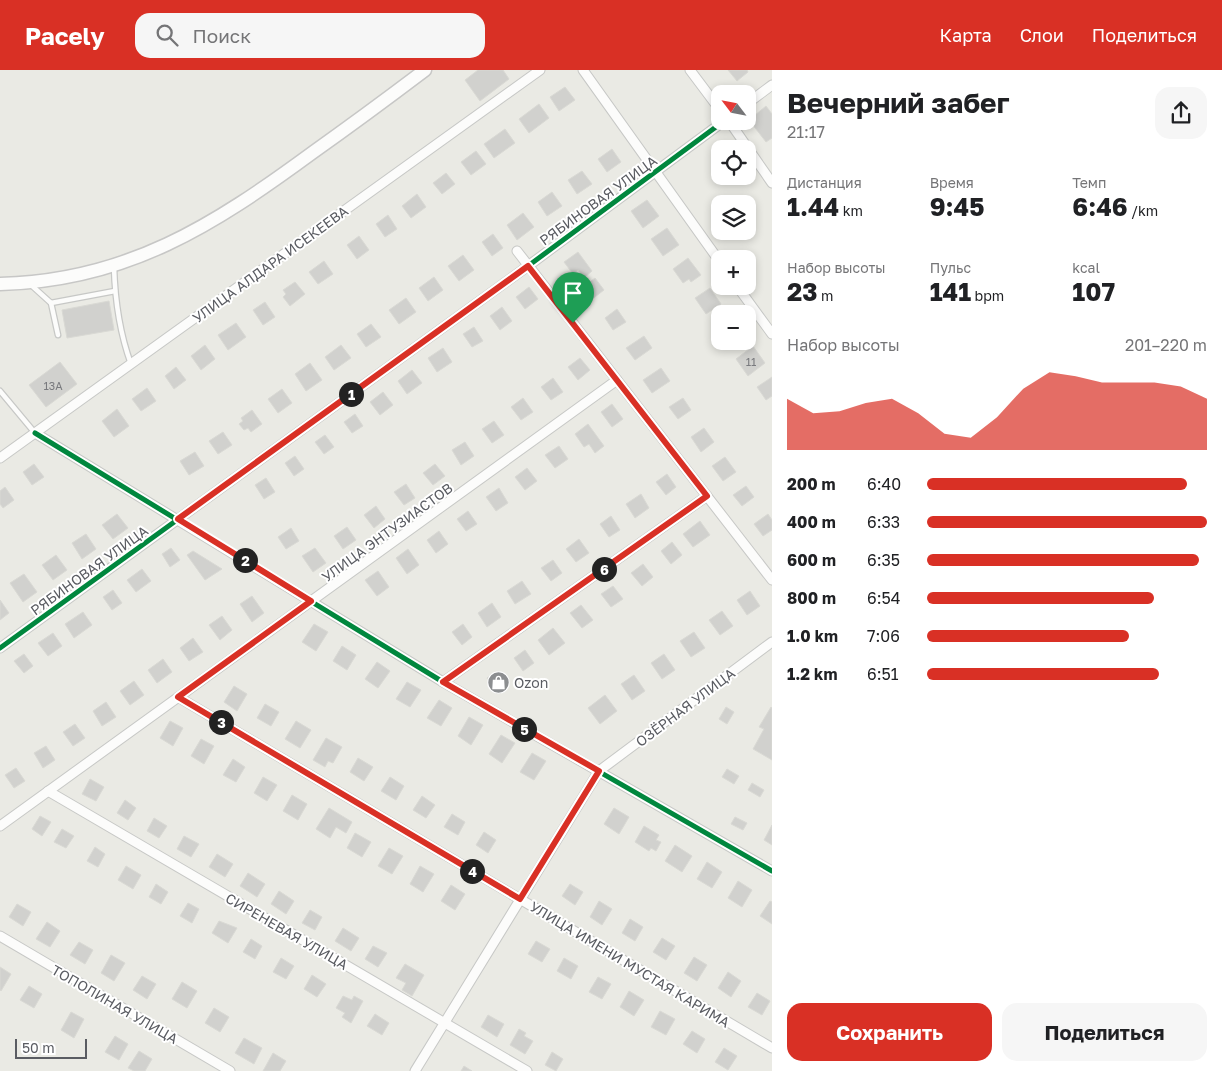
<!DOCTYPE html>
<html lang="ru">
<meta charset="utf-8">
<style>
:root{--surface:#fff;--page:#f6f6f6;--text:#202124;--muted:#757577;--accent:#d93025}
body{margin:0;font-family:"Golos Text",sans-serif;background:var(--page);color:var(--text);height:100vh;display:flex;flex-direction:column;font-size:19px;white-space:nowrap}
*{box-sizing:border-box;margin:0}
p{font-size:16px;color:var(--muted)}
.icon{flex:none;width:28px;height:28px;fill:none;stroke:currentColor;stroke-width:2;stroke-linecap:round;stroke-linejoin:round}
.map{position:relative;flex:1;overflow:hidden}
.sheet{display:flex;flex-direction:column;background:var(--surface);width:450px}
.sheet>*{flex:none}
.needle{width:32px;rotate:302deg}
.controls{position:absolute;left:711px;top:15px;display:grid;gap:10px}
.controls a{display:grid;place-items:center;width:45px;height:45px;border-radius:10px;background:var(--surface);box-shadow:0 2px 8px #0003;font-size:25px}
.scale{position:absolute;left:15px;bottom:12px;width:72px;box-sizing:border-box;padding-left:5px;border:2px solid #5a5c62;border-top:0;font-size:14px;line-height:18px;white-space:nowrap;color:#5a5c62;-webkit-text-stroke:4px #fff;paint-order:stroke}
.pin{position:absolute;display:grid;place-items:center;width:42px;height:42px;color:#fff;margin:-51px -21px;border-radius:50% 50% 50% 0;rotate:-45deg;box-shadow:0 0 5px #0007}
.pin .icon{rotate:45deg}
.km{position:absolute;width:25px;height:25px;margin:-12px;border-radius:50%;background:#222;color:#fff;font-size:14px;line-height:25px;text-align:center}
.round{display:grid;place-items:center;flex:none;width:52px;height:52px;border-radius:15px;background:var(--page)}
.headline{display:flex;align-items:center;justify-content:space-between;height:85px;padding:0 15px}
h1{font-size:28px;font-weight:700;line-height:38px}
.stats{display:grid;grid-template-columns:repeat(3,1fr);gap:8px;height:85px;padding:5px 15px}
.stats div{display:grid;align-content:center}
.stats b{font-size:25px;font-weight:700}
.stats small{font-size:14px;font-weight:400}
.stats p{font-size:14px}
.chart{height:140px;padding:10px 15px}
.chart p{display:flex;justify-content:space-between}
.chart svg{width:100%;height:90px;margin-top:5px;fill:var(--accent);opacity:.7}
.button{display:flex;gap:10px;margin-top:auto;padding:10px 15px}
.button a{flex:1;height:58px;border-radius:15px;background:var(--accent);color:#fff;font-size:20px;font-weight:700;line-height:58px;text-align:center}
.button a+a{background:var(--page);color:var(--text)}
ul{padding:0 15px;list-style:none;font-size:16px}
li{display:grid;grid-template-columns:80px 60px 1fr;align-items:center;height:38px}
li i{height:12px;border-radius:6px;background:var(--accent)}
header{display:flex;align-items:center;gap:30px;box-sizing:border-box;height:70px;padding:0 25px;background:var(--accent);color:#fff}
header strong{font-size:24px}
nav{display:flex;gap:28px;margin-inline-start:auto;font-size:18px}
.search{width:350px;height:45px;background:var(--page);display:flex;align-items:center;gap:12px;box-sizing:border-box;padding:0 18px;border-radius:15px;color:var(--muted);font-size:19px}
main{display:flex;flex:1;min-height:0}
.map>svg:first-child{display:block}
</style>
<header>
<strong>Pacely</strong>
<div class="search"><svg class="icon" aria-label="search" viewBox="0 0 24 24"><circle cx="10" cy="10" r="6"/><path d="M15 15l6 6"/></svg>Поиск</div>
<nav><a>Карта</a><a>Слои</a><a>Поделиться</a></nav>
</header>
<main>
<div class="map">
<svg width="772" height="1001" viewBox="0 0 772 1001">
<rect width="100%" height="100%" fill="#eaeae4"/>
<g fill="#d1d1ce" stroke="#d9d9d4">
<path d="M478 0H503L509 9 480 31 465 10Z"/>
<path d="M728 0H747L748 2 737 11Z"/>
<path d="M565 17 575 30 559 41 550 27Z"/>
<path d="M539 34 549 48 529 63 519 49Z"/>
<path d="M766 36 772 44V68L766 72 749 50Z"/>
<path d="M505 59 515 73 494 88 484 74Z"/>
<path d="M612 79 621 92 607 102 598 89Z"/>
<path d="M476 81 486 94 471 105 461 92Z"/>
<path d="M582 101 592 114 577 124 568 110Z"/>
<path d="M446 103 455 114 442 124 433 113Z"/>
<path d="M552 122 562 136 547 146 538 132Z"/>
<path d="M417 124 426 137 411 148 402 136Z"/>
<path d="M647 130 659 146 643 158 631 141Z"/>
<path d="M523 143 534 157 517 170 507 155Z"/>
<path d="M388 145 397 159 385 167 376 154Z"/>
<path d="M667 158 679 175 663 186 651 169Z"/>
<path d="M493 164 503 178 492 186 482 172Z"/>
<path d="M359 166 369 180 357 189 347 175Z"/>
<path d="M578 182 592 201 584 208 578 200 573 204 564 192Z"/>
<path d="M463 185 474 200 459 211 448 196Z"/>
<path d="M688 188 701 205 691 212 689 209 683 213 673 199Z"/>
<path d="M324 191 333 204 318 214 309 202Z"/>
<path d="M434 207 443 220 428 231 419 218Z"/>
<path d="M595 208 604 220 591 230 582 218Z"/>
<path d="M295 212 305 224 290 236 283 227 286 224 283 220Z"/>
<path d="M529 217 538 229 525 239 516 227Z"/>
<path d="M710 218 721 234 706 244 695 228Z"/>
<path d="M406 228 416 242 399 254 389 240Z"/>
<path d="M109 231 114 260 67 268 62 240Z"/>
<path d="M265 232 275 247 263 255 253 240Z"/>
<path d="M502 237 512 251 500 260 490 246Z"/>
<path d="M617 239 626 252 613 260 605 248Z"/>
<path d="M236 253 246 267 228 280 218 265Z"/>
<path d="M371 254 381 267 366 277 357 264Z"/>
<path d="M720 256V267L715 260Z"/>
<path d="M474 257 483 271 472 277 463 264Z"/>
<path d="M644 266 652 278 635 290 626 278Z"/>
<path d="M723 271H733L727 276Z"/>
<path d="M205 275 215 289 201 300 191 286Z"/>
<path d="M341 275 351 288 334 300 325 287Z"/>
<path d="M753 276 765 293 748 306 736 289Z"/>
<path d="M443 278 452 292 437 302 428 288Z"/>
<path d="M580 288 590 300 578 310 568 297Z"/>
<path d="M60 292 77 314 46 337 29 315Z"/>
<path d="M310 293 322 310 306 321 295 304Z"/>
<path d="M176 297 186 310 174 319 165 306Z"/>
<path d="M661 298 670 311 652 323 643 310Z"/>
<path d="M412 300 422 313 407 324 398 311Z"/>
<path d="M772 307V326L766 330 757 317Z"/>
<path d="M553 308 563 322 551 330 541 317Z"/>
<path d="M147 318 156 331 141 341 132 329Z"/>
<path d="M282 319 292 333 278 343 268 329Z"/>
<path d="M383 322 393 335 380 345 370 332Z"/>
<path d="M523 328 533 342 521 350 511 337Z"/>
<path d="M683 328 691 340 678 349 669 337Z"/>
<path d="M612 334 623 349 612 357 601 342Z"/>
<path d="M117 339 129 356 114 367 102 351Z"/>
<path d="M252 340 262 354 251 362 248 358 244 360 239 354 243 351 241 348Z"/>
<path d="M355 344 363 356 352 363 344 352Z"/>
<path d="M494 351 504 365 492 373 482 359Z"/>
<path d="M588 354 604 376 595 383 589 374 584 377 575 364Z"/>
<path d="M704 358 714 372 701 382 691 367Z"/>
<path d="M223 362 232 375 218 384 209 371Z"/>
<path d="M325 365 334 377 324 384 315 372Z"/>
<path d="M465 372 474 386 461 395 452 380Z"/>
<path d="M559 376 568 389 555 398 545 385Z"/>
<path d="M195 382 204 396 189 405 180 391Z"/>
<path d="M295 386 304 399 294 406 285 393Z"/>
<path d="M725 387 736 402 723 411 712 396Z"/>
<path d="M34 394 44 407 32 415 23 402Z"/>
<path d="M435 394 445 406 433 415 423 403Z"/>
<path d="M527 398 537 411 525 420 515 407Z"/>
<path d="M667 404 676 417 666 425 656 412Z"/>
<path d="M266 408 275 422 264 429 255 415Z"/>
<path d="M406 414 415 428 404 435 394 422Z"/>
<path d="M746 416 754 427 742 436 733 425Z"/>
<path d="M5 417 14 430 3 438 0 434V421Z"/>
<path d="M499 418 508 433 496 441 486 427Z"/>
<path d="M641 424 649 438 635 448 626 434Z"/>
<path d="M376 436 385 449 374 458 364 445Z"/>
<path d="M468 441 477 454 466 461 457 449Z"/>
<path d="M117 444 128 458 113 469 102 455Z"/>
<path d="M768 444 772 450V460L763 466 754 454Z"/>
<path d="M611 446 620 460 609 467 600 454Z"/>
<path d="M700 451 710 465 693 477 683 464Z"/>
<path d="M347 457 356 470 343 479 334 466Z"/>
<path d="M291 458 299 471 286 479 278 467Z"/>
<path d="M439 461 448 474 436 483 427 470Z"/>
<path d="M86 464 96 479 82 489 72 473Z"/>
<path d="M579 469 589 483 576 492 566 479Z"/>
<path d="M672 472 682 485 671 494 661 481Z"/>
<path d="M171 478 180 490 170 497 162 484Z"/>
<path d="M315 478 326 493 313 502 302 486Z"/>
<path d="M408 479 419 495 407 504 396 488Z"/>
<path d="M193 481 222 499 205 510 187 485Z"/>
<path d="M56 485 67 500 53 510 42 495Z"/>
<path d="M553 490 562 503 551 511 541 498Z"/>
<path d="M643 494 653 507 642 516 631 503Z"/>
<path d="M142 499 151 511 136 522 127 510Z"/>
<path d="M378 501 389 517 377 526 365 510Z"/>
<path d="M24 504 37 522 23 532 10 513Z"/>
<path d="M522 511 531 524 515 534 507 521Z"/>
<path d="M613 516 623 529 611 537 601 524Z"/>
<path d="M113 520 122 533 112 540 103 527Z"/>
<path d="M750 521 760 536 747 545 737 530Z"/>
<path d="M252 526 264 543 252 552 240 534Z"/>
<path d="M0 530 9 543 0 550Z"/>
<path d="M492 533 501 547 487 557 478 543Z"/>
<path d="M581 535 593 550 582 558 570 543Z"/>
<path d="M722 541 733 556 720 565 709 550Z"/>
<path d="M83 542 92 555 74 568 65 554Z"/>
<path d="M222 546 232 560 220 570 209 555Z"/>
<path d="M314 554 328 562 316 581 302 572Z"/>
<path d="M463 554 472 567 462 575 452 562Z"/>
<path d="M553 558 565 573 549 585 538 570Z"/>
<path d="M694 562 705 578 691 587 680 571Z"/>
<path d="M53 563 62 576 48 586 38 573Z"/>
<path d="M193 568 203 582 189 591 180 578Z"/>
<path d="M342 576 356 585 347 600 333 591Z"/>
<path d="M525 580 534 593 523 601 514 588Z"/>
<path d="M24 584 33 596 24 603 14 591Z"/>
<path d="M664 584 675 600 662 609 651 593Z"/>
<path d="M163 589 172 602 157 613 148 600Z"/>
<path d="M377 592 390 601 378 618 365 609Z"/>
<path d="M496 602 505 614 496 621 487 608Z"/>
<path d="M634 605 645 621 632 630 621 614Z"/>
<path d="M134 611 144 625 130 635 120 621Z"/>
<path d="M407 612 421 620 410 637 396 629Z"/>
<path d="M234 616 247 624 237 641 224 632Z"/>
<path d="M605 625 617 641 600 654 588 638Z"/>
<path d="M439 630 452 638 441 656 427 648Z"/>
<path d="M106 632 116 647 102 656 93 641Z"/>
<path d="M265 634 279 642 271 656 257 648Z"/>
<path d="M726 637 734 642 727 654 719 649Z"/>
<path d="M771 637 772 638V690L753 679 764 659 759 657Z"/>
<path d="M469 647 483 655 471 675 458 666Z"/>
<path d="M170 651 183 658 173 676 160 668Z"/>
<path d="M296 651 311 660 300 678 285 669Z"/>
<path d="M75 654 85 668 73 676 63 662Z"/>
<path d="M501 665 515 673 502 693 489 684Z"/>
<path d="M326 668 342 677 333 693 328 691 325 697 313 690Z"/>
<path d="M201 669 214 676 204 694 191 686Z"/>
<path d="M46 676 55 690 43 698 34 683Z"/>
<path d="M532 683 546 691 534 710 520 702Z"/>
<path d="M358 688 373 697 364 711 350 702Z"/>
<path d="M233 689 245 697 236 712 223 705Z"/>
<path d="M16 698 25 711 14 718 5 705Z"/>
<path d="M727 699 739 706 734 714 722 707Z"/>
<path d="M263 707 277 715 267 731 254 723Z"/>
<path d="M390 707 404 716 396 730 381 721Z"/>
<path d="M90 709 104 717 96 731 82 724Z"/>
<path d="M752 713 764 720 760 727 748 720Z"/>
<path d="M292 725 307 734 298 750 283 741Z"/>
<path d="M422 726 435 735 426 748 413 740Z"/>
<path d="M125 730 136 738 128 750 117 743Z"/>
<path d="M329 738 352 752 346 763 336 757 330 768 316 759Z"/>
<path d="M614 738 629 747 619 764 604 754Z"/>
<path d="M452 744 465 752 458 765 444 757Z"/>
<path d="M40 746 51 752 42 766 32 759Z"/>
<path d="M735 747 747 753 743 760 731 754Z"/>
<path d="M154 748 167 756 159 768 147 761Z"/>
<path d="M772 755V775L764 770Z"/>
<path d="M644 756 659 765 656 770 661 772 656 781 651 778 649 781 635 772Z"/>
<path d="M62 759 74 766 66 778 54 772Z"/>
<path d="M484 762 496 770 488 783 476 775Z"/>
<path d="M355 763 371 772 362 787 347 778Z"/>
<path d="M184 766 199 774 191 787 177 779Z"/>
<path d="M675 775 692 786 682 802 665 791Z"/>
<path d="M95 777 105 784 98 797 87 791Z"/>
<path d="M389 778 403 786 392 804 378 796Z"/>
<path d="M217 784 233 794 225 807 209 797Z"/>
<path d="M707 792 722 802 712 818 697 809Z"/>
<path d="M126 796 141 805 133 819 118 810Z"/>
<path d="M420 796 434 804 423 822 410 814Z"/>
<path d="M248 803 265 814 257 827 240 816Z"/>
<path d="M738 811 752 820 742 837 728 828Z"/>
<path d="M156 814 168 822 161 834 149 827Z"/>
<path d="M570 814 583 822 575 835 562 826Z"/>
<path d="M451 815 465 824 455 840 441 831Z"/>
<path d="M279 821 294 831 286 844 271 834Z"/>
<path d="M599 831 612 839 602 855 590 847Z"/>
<path d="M770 831 772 832V854L760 846Z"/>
<path d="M188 833 199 839 192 853 180 846Z"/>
<path d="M17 834 31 842 23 856 9 847Z"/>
<path d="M310 840 322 847 315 860 302 853Z"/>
<path d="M630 849 643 857 635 871 622 863Z"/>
<path d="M219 851 237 858 228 873 212 863Z"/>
<path d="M47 852 60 861 50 877 36 869Z"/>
<path d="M343 858 359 868 351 881 335 871Z"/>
<path d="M662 868 675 876 666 890 653 882Z"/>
<path d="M251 869 262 876 255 889 243 882Z"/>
<path d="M536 871 550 879 542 892 528 884Z"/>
<path d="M79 872 93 880 85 894 70 885Z"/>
<path d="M373 876 387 883 378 897 365 889Z"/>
<path d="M111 885 125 893 114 911 101 903Z"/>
<path d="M694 887 707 895 697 911 684 903Z"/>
<path d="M281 888 294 896 286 909 273 902Z"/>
<path d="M564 888 578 896 571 909 557 901Z"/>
<path d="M405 894 424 905 412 926 402 920 406 913 396 908Z"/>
<path d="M0 897 11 904 1 921 0 920Z"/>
<path d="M728 902 741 911 731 927 718 918Z"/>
<path d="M312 905 326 914 317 927 304 919Z"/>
<path d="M142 906 156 914 147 929 133 920Z"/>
<path d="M598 907 611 914 602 929 589 922Z"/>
<path d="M182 912 197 921 187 938 172 929Z"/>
<path d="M29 916 42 924 34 938 20 930Z"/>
<path d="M629 921 644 930 634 946 620 937Z"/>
<path d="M757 923 770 931 762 945 748 937Z"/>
<path d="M343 926 352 930 354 926 363 931 351 953 342 947 345 943 336 938Z"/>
<path d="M214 938 229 947 220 962 205 953Z"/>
<path d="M660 941 675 949 666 965 651 957Z"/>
<path d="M71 942 84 949 74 968 61 960Z"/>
<path d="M375 944 389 953 382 965 367 956Z"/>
<path d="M488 945 504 954 497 967 481 957Z"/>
<path d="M519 959 526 963 524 966 533 971 525 984 510 975Z"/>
<path d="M692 961 705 969 697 983 683 974Z"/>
<path d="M115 966 128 974 119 990 105 982Z"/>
<path d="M244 968 262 978 254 994 235 983Z"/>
<path d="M724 978 737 986 728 1000 715 992Z"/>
<path d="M139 981 152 989 145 1001H134L128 998Z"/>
<path d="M552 982 563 989 556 1001 545 995Z"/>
<path d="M273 983 286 991 280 1001H263Z"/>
<path d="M464 996 472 1001H461Z"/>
</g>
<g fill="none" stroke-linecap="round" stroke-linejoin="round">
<defs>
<g id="lane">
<path d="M114 197C115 230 120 264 131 294"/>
<path d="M30 214 51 233 115 221"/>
<path d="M51 233 58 265"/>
<path d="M0 321 35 363"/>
</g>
<g id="street">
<path d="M583 0 720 192"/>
<path d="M690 0 720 40"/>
<path d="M748 33 772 15"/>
<path d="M729 51 772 113"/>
<path d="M517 181 772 510"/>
<path d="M737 216 772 264"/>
<path d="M35 363 443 612 772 801"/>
<path d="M0 388 540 0"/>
<path d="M0 578 528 196 724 51"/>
<path d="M443 612 707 426"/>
<path d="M178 627 772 978"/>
<path d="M48 721 527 1001"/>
<path d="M0 756 617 310"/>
<path d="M0 866 230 1001"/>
<path d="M415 1001 599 701 772 572"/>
</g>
<path id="secondary" d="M0 214C127 211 214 155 312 83 350 56 388 28 425 0"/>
</defs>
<use href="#lane" stroke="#c7c8c6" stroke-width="7"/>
<use href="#street" stroke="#c7c8c6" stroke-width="11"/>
<use href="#secondary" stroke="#c7c7c6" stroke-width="15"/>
<use href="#lane" stroke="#fcfcfb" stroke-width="4.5"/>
<use href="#street" stroke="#fcfcfb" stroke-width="9"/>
<use href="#secondary" stroke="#fcfcfb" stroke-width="12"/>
<defs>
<g id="cycleway">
<path d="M35 363 443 612 772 801"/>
<path d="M0 578 528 196 724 51"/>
</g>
</defs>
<use href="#cycleway" stroke="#fff" stroke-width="8"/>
<use href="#cycleway" stroke="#00873e" stroke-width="5"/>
</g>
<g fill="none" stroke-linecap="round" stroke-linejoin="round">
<defs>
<path id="route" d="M528 196 707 426 443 612 599 701 520 829 178 627 311 531 178 449Z"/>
</defs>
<use href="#route" stroke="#fff" stroke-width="10"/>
<use href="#route" stroke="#d93025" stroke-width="6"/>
</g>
<defs>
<symbol id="shop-disc" viewBox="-11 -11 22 22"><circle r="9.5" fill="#8c8e90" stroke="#fff"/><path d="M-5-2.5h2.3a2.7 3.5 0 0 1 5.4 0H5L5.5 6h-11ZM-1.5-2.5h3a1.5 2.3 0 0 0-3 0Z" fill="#fff"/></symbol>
</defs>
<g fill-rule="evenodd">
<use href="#shop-disc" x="486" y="600" width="25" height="25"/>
</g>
<g text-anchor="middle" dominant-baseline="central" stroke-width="4" stroke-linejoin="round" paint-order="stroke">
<g font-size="11" fill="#797a7e">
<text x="751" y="291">11</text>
<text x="53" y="315">13А</text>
</g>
<g font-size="14" fill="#5a5c62" stroke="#fff">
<text transform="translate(598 130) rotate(-36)">РЯБИНОВАЯ УЛИЦА</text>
<text transform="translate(270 194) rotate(-36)">УЛИЦА АЛДАРА ИСЕКЕЕВА</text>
<text transform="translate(387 462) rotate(-36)">УЛИЦА ЭНТУЗИАСТОВ</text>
<text transform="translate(89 500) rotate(-36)">РЯБИНОВАЯ УЛИЦА</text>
<text transform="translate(685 637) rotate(-37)">ОЗЁРНАЯ УЛИЦА</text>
<text transform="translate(287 861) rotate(30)">СИРЕНЕВАЯ УЛИЦА</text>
<text transform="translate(630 894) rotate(31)">УЛИЦА ИМЕНИ МУСТАЯ КАРИМА</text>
<text transform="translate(115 934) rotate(30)">ТОПОЛИНАЯ УЛИЦА</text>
</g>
<g font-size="14" fill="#5a5c62" stroke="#fff" text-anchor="start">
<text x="514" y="612">Ozon</text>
</g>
</g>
</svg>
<div class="controls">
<a><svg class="needle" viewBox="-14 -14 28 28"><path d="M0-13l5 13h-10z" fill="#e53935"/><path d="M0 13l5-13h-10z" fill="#757577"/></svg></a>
<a><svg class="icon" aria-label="locate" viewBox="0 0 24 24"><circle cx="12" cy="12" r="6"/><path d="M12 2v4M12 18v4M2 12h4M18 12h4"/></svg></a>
<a><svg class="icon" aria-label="layers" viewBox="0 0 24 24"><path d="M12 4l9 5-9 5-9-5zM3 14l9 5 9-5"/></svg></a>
<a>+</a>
<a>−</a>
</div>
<div class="scale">50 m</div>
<div class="pin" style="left:573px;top:253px;background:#1e9e55"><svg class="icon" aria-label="arrive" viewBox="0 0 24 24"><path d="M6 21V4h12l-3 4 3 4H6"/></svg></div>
<b class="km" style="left:351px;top:324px">1</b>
<b class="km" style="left:245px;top:490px">2</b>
<b class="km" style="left:221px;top:652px">3</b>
<b class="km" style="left:472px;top:801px">4</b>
<b class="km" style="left:524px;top:659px">5</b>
<b class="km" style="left:604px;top:499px">6</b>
</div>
<section class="sheet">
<div class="headline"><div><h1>Вечерний забег</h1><p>21:17</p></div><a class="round"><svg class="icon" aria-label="share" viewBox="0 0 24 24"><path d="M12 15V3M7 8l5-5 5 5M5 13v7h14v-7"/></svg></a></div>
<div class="stats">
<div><p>Дистанция</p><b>1.44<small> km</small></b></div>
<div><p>Время</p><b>9:45</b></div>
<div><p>Темп</p><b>6:46<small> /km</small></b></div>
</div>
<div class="stats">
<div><p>Набор высоты</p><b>23<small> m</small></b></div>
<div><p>Пульс</p><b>141<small> bpm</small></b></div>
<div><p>kcal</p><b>107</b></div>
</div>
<div class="chart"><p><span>Набор высоты</span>201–220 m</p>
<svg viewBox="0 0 160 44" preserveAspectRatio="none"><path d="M0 44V19L10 26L20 25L30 21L40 19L50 26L60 36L70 38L80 28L90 14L100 6L110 8L120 11L130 11L140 11L150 13L160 19V44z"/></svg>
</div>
<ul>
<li><b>200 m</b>6:40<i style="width:93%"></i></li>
<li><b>400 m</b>6:33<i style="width:100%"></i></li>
<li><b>600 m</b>6:35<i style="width:97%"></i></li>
<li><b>800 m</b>6:54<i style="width:81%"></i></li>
<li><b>1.0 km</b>7:06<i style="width:72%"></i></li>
<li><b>1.2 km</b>6:51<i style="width:83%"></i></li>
</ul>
<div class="button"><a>Сохранить</a><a>Поделиться</a></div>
</section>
</main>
